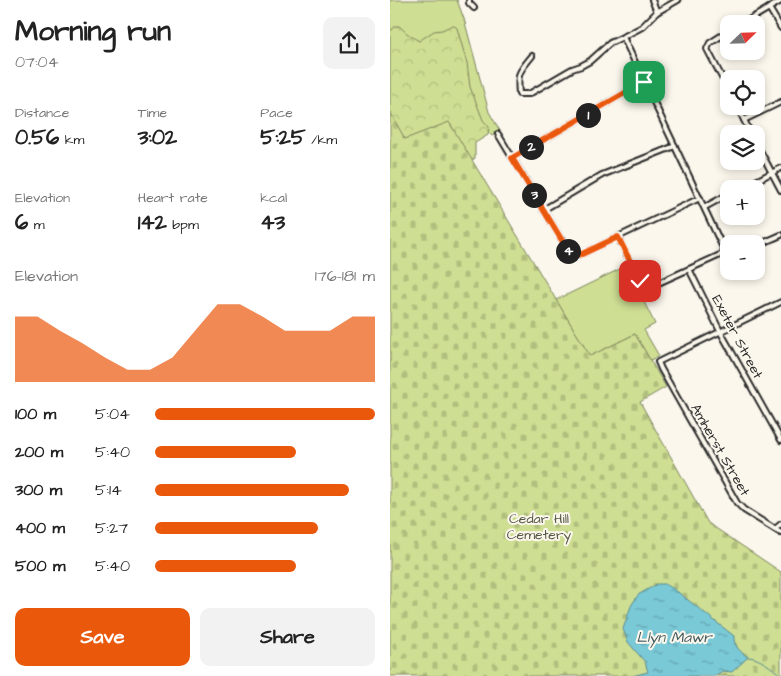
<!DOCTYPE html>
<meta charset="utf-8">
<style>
:root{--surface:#fff;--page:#f2f2f2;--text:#222;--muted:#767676;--accent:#ea580c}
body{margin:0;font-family:"Architects Daughter",sans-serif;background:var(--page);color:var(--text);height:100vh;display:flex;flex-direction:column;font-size:19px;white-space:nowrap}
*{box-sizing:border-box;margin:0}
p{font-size:16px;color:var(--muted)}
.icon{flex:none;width:28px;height:28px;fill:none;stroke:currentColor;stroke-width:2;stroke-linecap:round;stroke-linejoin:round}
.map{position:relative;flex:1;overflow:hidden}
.details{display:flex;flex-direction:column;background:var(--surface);width:390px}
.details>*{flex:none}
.needle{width:32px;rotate:67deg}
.tools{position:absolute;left:330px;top:15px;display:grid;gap:10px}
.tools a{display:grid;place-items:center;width:45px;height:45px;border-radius:10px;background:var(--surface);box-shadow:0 2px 8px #0003;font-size:25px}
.pin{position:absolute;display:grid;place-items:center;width:42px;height:42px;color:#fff;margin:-21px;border-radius:10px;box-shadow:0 2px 8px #0006}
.km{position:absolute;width:25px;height:25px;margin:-12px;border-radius:50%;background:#222;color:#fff;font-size:14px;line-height:25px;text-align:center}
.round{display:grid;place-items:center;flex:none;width:52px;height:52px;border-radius:10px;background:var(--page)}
.summary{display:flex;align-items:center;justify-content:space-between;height:85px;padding:0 15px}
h1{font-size:28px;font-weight:700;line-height:38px}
.metrics{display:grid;grid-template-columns:repeat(3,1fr);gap:8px;height:85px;padding:5px 15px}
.metrics div{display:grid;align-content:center}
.metrics b{font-size:21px;font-weight:700}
.metrics small{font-size:14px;font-weight:400}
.metrics p{font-size:14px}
.chart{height:140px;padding:10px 15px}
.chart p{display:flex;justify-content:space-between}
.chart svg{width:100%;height:90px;margin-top:5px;fill:var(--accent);opacity:.7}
.action{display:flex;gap:10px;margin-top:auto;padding:10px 15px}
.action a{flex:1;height:58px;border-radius:10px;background:var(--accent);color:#fff;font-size:20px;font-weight:700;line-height:58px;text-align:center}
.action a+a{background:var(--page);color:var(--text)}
ul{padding:0 15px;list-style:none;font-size:16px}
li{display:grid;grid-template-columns:80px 60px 1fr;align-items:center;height:38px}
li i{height:12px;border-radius:6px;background:var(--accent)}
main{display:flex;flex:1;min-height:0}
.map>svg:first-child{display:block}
</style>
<main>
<section class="details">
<div class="summary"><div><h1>Morning run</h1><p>07:04</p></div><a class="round"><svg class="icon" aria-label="share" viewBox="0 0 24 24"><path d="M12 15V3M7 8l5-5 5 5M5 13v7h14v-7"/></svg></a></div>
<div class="metrics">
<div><p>Distance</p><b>0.56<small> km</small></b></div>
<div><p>Time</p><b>3:02</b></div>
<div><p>Pace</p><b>5:25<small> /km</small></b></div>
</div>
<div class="metrics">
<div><p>Elevation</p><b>6<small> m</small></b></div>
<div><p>Heart rate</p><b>142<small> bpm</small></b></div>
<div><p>kcal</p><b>43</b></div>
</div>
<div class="chart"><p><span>Elevation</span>176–181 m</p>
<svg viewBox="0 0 160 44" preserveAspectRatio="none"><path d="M0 44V12L10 12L20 19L30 25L40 32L50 38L60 38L70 32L80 19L90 6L100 6L110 12L120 19L130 19L140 19L150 12L160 12V44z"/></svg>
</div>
<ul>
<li><b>100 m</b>5:04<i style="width:100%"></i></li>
<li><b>200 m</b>5:40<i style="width:64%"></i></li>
<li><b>300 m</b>5:14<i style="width:88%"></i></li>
<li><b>400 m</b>5:27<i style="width:74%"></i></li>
<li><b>500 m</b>5:40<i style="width:64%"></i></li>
</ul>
<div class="action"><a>Save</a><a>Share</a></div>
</section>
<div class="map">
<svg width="391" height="676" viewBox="0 0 391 676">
<defs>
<pattern id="forest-crowns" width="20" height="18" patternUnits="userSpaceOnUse" patternTransform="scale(1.25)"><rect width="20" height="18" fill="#cede92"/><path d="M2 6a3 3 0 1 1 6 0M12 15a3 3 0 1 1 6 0" fill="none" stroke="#b1bf7e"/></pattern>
<pattern id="cemetery-stones" width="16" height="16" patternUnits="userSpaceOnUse" patternTransform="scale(1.25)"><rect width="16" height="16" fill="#cede92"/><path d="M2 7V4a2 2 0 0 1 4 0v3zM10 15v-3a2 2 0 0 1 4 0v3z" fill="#b1bf7e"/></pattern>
<pattern id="water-ripples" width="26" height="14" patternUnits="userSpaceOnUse" patternTransform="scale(1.25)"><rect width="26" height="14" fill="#7ac9d7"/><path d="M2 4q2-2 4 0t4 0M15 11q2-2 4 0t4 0" fill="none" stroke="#64a3af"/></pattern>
</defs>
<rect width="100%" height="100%" fill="#fbf7ec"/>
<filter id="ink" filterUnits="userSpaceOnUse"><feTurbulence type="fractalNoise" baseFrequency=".02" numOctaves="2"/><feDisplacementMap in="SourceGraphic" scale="10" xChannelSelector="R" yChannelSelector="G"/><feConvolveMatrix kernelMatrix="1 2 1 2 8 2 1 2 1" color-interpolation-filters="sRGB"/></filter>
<g filter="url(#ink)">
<g fill="#cede92" stroke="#7c845e">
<path d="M0 0H67L74 19 99 112 110 131 102 136 99 133 74 148 15 139 0 112Z"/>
<path d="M236 266 265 324 254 330 269 356 260 360 245 334 200 357 166 300Z"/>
</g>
<path fill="url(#forest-crowns)" stroke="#7c845e" d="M63 25 67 28 77 63 80 87 93 120 99 127 98 135 85 143V158L80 162 61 125 15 140 3 119 0 109V31L6 26H9L19 35 29 41 44 31 52 30Z"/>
<path fill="url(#cemetery-stones)" stroke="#7c845e" d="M0 112 15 139 59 122 200 356 245 334 276 387 250 402 318 523 391 572V676H0Z"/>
<path fill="url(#water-ripples)" stroke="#5a8a92" d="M267 584H275L284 589 344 636C343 645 350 652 358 657L342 672 333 671 324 676H242L258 672 255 662 238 642 233 629 241 606 248 595Z"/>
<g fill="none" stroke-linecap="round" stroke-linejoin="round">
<path stroke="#5a8a92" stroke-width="1" d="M358 657C369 657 382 668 391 675"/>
<defs>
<g id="street">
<path d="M79 0V3L84 8"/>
<path d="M262 0 267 12"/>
<path d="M288 0 267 12 252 27 233 37 335 252"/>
<path d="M379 8 391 28"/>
<path d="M352 24 391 1"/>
<path d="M339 31 320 43 317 49 339 91"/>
<path d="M142 56C129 72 127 72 129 94H139L182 69 191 66 200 61 220 43 233 37"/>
<path d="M347 106 361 134"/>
<path d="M354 120 391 102"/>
<path d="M108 134 179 252 183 255 192 254 310 198"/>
<path d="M366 143 391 190"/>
<path d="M122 158 254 82"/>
<path d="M350 189 391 168"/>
<path d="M315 207 339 194"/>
<path d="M153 210 212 175 285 146"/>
<path d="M228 237 252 286 255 289 339 251"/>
<path d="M366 246 391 235"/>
<path d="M299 269 330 331 391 440"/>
<path d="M391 302 268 362 271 369 347 503 354 510 391 533"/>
<path d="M385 529 391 524"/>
</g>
</defs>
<use href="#street" stroke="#2b2b2b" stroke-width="8"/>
<use href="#street" stroke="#fbf7ec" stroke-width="4"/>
</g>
</g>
<g fill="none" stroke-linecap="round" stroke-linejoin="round" filter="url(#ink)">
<defs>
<path id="route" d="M250 281 228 237 192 254 182 255 179 252 122 158 254 82"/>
</defs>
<use href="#route" stroke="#fff" stroke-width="10"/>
<use href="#route" stroke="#ea580c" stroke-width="6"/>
</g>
<g text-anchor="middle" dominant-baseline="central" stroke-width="4" stroke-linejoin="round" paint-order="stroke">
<g font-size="14" fill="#2b2b2b" stroke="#fbf7ec">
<text transform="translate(347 337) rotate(62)">Exeter Street</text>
<text transform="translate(330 450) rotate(60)">Amherst Street</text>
</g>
<g font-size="14" fill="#545845" stroke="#fbf7ec">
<text x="149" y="519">Cedar Hill<tspan x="149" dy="16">Cemetery</tspan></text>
</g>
<g font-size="15" font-style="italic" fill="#435a5f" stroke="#fbf7ec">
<text x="284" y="637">Llyn Mawr</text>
</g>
</g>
</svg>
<div class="tools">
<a><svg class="needle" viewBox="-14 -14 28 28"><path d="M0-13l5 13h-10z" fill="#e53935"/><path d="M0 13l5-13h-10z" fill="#767676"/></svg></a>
<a><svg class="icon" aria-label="locate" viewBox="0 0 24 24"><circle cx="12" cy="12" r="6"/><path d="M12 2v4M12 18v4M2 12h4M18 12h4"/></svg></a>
<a><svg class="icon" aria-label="layers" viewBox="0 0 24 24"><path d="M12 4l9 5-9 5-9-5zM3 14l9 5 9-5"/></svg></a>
<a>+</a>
<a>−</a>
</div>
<div class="pin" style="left:254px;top:82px;background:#1e9e55"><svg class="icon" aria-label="arrive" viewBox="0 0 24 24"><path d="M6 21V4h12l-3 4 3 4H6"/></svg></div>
<div class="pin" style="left:250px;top:281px;background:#d93025"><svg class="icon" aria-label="check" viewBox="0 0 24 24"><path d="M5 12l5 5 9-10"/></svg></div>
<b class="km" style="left:198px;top:115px">1</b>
<b class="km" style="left:141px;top:147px">2</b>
<b class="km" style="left:144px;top:195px">3</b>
<b class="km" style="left:178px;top:251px">4</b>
</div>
</main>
